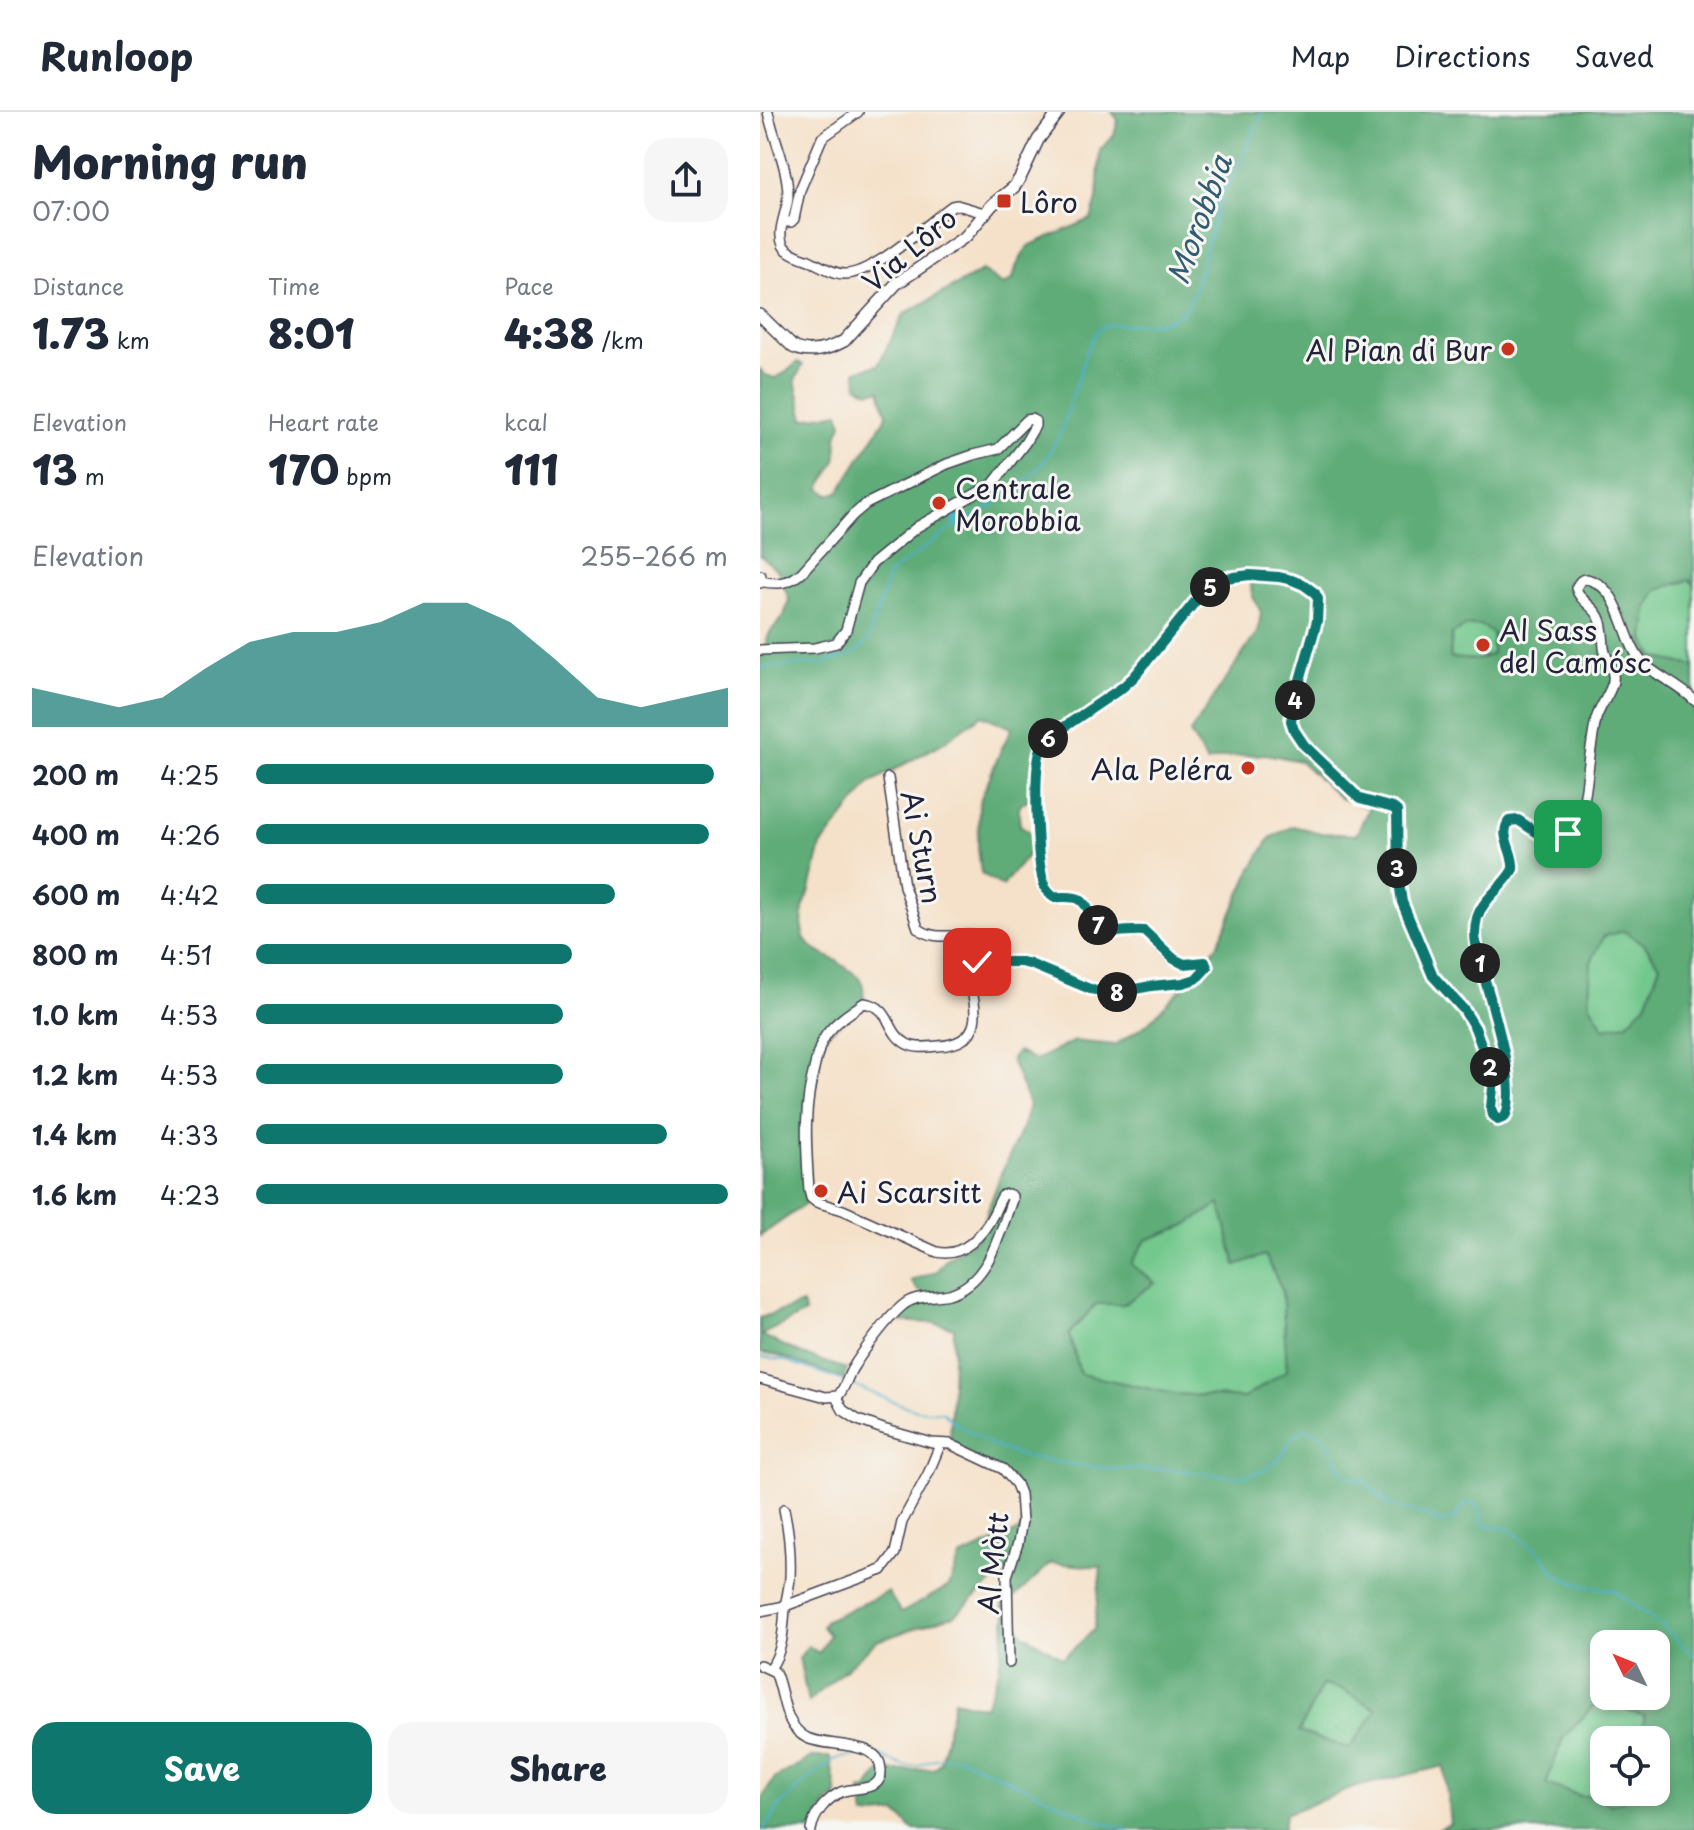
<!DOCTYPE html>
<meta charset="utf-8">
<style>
:root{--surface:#fff;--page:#f6f6f7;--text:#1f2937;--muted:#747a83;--line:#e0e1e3;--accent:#0f766e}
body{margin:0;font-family:"Playpen Sans",sans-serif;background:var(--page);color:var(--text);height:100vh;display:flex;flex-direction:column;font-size:30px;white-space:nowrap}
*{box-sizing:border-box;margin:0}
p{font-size:26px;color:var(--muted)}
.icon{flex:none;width:44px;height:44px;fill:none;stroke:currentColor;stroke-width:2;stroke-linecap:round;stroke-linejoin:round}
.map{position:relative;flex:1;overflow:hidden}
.drawer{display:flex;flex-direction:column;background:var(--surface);width:760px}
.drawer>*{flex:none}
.needle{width:52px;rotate:313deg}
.tools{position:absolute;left:830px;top:1518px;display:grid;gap:16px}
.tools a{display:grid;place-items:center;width:80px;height:80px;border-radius:16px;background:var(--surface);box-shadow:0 4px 12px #0003;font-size:40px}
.pin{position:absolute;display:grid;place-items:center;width:68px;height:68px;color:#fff;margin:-34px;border-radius:16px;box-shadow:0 4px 12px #0006}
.km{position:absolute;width:40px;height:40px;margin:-20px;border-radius:50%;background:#222;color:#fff;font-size:22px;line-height:40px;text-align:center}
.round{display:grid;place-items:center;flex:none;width:84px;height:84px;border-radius:24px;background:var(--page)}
.summary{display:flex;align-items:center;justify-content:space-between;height:136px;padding:0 32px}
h1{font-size:44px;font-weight:800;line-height:60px}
.figures{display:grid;grid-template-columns:repeat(3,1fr);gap:12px;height:136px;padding:8px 32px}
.figures div{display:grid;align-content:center}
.figures b{font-size:40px;font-weight:800}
.figures small{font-size:22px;font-weight:400}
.figures p{font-size:22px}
.chart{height:224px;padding:16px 32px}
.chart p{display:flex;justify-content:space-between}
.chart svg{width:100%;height:144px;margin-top:8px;fill:var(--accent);opacity:.7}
.button{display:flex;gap:16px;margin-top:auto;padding:16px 32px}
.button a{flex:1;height:92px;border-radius:24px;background:var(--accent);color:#fff;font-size:32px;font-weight:800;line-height:92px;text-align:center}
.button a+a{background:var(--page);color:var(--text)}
ul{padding:0 32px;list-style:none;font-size:26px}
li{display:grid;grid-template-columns:128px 96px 1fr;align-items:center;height:60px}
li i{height:20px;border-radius:10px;background:var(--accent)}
header{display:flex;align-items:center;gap:48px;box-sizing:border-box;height:112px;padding:0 40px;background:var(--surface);border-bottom:2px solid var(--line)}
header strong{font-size:38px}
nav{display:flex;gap:44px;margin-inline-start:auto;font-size:28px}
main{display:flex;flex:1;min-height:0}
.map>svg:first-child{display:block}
</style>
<header>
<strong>Runloop</strong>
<nav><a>Map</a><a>Directions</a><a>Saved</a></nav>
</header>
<main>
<section class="drawer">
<div class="summary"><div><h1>Morning run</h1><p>07:00</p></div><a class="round"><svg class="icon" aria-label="share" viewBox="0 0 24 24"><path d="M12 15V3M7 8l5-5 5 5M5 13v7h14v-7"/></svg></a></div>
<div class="figures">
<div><p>Distance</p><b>1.73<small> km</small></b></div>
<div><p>Time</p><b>8:01</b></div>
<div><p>Pace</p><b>4:38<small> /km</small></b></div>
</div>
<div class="figures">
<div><p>Elevation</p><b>13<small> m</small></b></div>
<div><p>Heart rate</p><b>170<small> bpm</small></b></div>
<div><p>kcal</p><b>111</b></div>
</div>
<div class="chart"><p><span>Elevation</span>255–266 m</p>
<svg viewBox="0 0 160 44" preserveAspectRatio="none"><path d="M0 44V32L10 35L20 38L30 35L40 26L50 18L60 15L70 15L80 12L90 6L100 6L110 12L120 23L130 35L140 38L150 35L160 32V44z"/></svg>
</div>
<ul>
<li><b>200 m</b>4:25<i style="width:97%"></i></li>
<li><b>400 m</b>4:26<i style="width:96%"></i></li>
<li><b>600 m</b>4:42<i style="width:76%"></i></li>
<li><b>800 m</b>4:51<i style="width:67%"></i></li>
<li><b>1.0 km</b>4:53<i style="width:65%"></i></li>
<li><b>1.2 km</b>4:53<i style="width:65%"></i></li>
<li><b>1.4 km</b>4:33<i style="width:87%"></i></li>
<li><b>1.6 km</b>4:23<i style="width:100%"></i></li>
</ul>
<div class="button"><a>Save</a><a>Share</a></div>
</section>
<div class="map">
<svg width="934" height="1718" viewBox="0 0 934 1718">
<rect width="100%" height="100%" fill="#f6f6f2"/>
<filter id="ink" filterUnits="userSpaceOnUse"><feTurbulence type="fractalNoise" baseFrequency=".0125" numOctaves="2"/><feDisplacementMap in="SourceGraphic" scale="16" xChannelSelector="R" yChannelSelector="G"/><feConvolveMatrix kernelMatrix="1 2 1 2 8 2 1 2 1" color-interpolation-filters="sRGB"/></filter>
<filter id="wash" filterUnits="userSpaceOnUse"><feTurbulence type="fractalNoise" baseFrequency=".006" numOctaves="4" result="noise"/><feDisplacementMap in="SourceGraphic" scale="32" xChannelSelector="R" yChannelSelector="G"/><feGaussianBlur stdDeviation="1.8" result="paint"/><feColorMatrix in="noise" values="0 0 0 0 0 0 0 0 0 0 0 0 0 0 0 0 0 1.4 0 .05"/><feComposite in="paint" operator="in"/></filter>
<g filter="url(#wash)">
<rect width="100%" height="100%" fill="#f5e1c9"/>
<g fill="#73c88d" stroke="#4a7564" stroke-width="2">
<path d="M930 468 934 473V554L893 545 884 527 887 496 897 477Z"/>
<path d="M721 513 733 522 732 542 717 548 690 546 692 522 706 514Z"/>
<path d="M864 819 884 832 900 853 886 892 866 912 844 916 829 892 830 850 844 824Z"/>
<path d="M460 1091 476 1152 505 1142 522 1177 527 1258 484 1286 414 1282 320 1262 309 1222 336 1192H364L394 1170 371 1152 386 1128 424 1114Z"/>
<path d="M562 1573 581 1577 618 1598 589 1637 539 1620Z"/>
<path d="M838 1589 885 1604 880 1628H844V1680H868L863 1689 851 1693 837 1684H820L786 1672 803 1626Z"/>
</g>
<g fill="#5eac78" stroke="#40675a" stroke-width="2" fill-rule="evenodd">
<path d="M352 0H934V472L930 468 897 477 887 496 884 527 894 545 934 554V1718H678L690 1712 684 1654 596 1675 525 1702 523 1718H153L137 1701 105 1704 101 1678 107 1677 120 1660 174 1657 181 1650 194 1588 225 1595 239 1558 247 1495 262 1521 303 1546 334 1518 341 1455 291 1451 243 1496 248 1456 195 1503 117 1529 48 1590 39 1546 48 1534 59 1541 69 1523 62 1515 66 1508 128 1480 141 1501 189 1474 200 1445 261 1418 262 1403 253 1367 190 1332 194 1216 174 1211 133 1209 145 1195 167 1183 158 1178 151 1169 177 1159 186 1147 217 1127 240 1065 264 1011 269 992 251 948 257 940 276 948 314 929 355 933 387 912 426 872 458 832 490 760 510 726 533 714 561 721 596 723 609 696 580 686 540 649 506 642 464 645 447 650 430 621 498 519 501 500 492 483 490 464 454 471 374 566 288 626 274 685C256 693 258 694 260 713L273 722 270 740 242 774 221 761 218 735 219 691 241 638 252 616 222 603 181 632 110 671 61 734 49 781 43 796 42 817 45 828 56 839 77 849 100 866 103 874 104 891 66 923 48 978 49 1078 44 1093 0 1124V547L10 520 24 504 29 487 18 459 0 443V257L5 263 15 266 25 261 38 250 43 253 35 268 44 307 79 300 82 312 77 324 76 349 60 376 69 383 79 380 127 303 120 278 110 280 97 274 96 259 118 253 144 202 222 159 243 173 253 167 256 155 268 134 331 107 337 87 340 38 354 23 358 8ZM721 513 733 522 732 542 717 548 690 546 692 522 706 514ZM864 819 884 832 900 853 886 892 866 912 844 916 829 891 831 850 844 824ZM460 1092 476 1153 505 1143 522 1177 527 1258 484 1286 414 1282 320 1262 309 1222 336 1192H364L395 1171 371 1152 386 1128 424 1114ZM844 1532H896V1584H844ZM562 1573 581 1577 617 1597 589 1637 539 1620ZM838 1589 885 1604 880 1628H896V1680H868L863 1689 851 1693 837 1684H820L786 1672 803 1626Z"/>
<path d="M42 1192 45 1201 1 1223 44 1243 87 1257 83 1267 19 1244 0 1241V1206Z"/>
<path d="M52 1645H70L77 1683 67 1691 51 1718H0V1690L14 1667Z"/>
</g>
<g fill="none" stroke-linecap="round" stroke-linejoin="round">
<g stroke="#4ab0c9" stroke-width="2">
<path d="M0 555 61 552 94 542 108 528 129 462 197 412 236 392 275 360 286 347 300 322 327 239 337 218 347 213 397 211 408 208 420 202 428 194 433 182 461 84 484 44 493 19 503 0"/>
<path d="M0 1245 23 1248 84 1269"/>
<path d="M90 1272 142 1293 157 1298 183 1300 196 1312 234 1334 258 1343 307 1352 356 1357H402L480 1365 504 1359 521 1345 533 1325 545 1317C547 1317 556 1320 558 1321 580 1335 571 1368 605 1369L628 1392 669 1404 679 1411 695 1407 703 1394 712 1390 721 1401 720 1408 727 1413 749 1417 782 1442 796 1463 820 1473 853 1478 901 1513 934 1543"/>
<path d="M120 1644 144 1654H158L174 1647 199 1645 340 1710 368 1718"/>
<path d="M4 1718 20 1693 40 1674 74 1648 80 1646 107 1643"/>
</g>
<path stroke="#4ab0c9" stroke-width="8" d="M194 403 197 412"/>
</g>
</g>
<g filter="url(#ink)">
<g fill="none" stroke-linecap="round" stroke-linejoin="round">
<defs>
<g id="minor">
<path d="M8 0C14 28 28 55 28 84 28 99 16 118 23 133 27 141 41 145 49 148 59 153 72 161 83 162 112 164 168 111 192 94L197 93 224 101"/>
<path d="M23 110H31L34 107 40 78 62 26 98 0"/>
<path d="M0 538 55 536 76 531 86 518 99 471 113 451 157 415 233 372 265 331 275 314V309L272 307 267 308 238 337 213 343 187 352 106 392 93 403 42 460C29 472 17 473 0 469"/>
<path d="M128 666 144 774 158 816C172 830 200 821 218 824L225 834V850"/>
<path d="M0 1267 66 1285 78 1284C85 1276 87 1266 92 1257 103 1239 127 1207 142 1194 156 1182 172 1186 189 1182 229 1171 239 1122 252 1088V1084L248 1082 243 1083C239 1089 237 1095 234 1101 223 1123 203 1146 177 1140L83 1098 56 1090 51 1086 49 1078C46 1032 43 998 55 953 57 943 60 932 66 923 75 910 91 900 104 891 133 895 125 920 147 932 156 937 168 935 178 934 229 931 215 892 207 858 211 853 210 852 217 850 227 848 260 850 270 852L330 877 354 881 391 874 423 871 436 867 447 855 445 850C438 849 432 852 425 851 408 850 396 828 384 819 371 817 356 823 344 818 331 813 331 794 319 787 311 783 302 786 293 785 288 780 288 781 285 775 276 754 273 657 281 636 283 632 285 630 288 626L363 575 374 565 434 490 454 471 478 463H490L519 465 544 473 555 481 559 496 557 509 536 582 531 609 534 618 544 633 600 687 637 699 638 772 642 790 673 864 706 901 719 926 734 967 731 999 734 1005 738 1008 744 1006C765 970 720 875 716 832 713 806 725 791 742 773 747 766 754 761 754 752 755 737 740 726 747 711L756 707C769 713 779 727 795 727 825 727 826 672 829 651 831 636 833 622 836 607 840 594 848 585 852 573 857 560 846 549 844 536 843 526 844 515 839 505 833 493 820 490 816 476 819 470 822 465 830 468 863 478 862 530 883 551 898 565 919 573 934 588"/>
<path d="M76 1285 83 1298 98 1308 123 1317 172 1331 190 1332 243 1357 256 1372 260 1382 262 1409 258 1431 247 1464 249 1551"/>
<path d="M0 1499 25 1494 122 1458 135 1441 142 1410 168 1362 180 1333"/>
<path d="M0 1553 15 1560C25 1582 22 1613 47 1626 66 1635 114 1629 120 1652 127 1682 95 1674 81 1680 66 1687 54 1702 51 1718"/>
<path d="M10 1557C23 1538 23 1520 25 1497 26 1487 29 1477 30 1466 31 1443 29 1420 24 1397"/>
</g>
<g id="tertiary">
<path d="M0 203 33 235C49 243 69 237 84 229L136 172 206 124 232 93 254 75 260 66 278 28 299 0"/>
<path d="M0 464V470"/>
</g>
</defs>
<use href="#minor" stroke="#423f50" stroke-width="12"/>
<use href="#tertiary" stroke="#423f50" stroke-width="14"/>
<use href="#minor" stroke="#fff" stroke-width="9"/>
<use href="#tertiary" stroke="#fff" stroke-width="11"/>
</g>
</g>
<g fill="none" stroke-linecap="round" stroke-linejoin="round" filter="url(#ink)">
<defs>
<path id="route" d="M217 850H261L270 852 330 877 354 881 391 874 423 871 436 867 447 855 445 850 424 852 414 847 384 819C371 817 355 823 344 818 331 813 331 794 319 787 311 783 302 786 293 785 289 780 288 781 285 775 276 753 273 658 281 636 283 631 284 630 288 626L363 575 374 565 443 480 454 471 466 466 490 463 519 465 532 468 544 473 555 481 558 487 557 509 536 582 531 609 534 618 544 633 600 687 633 696 637 699 638 764 642 790 673 864 704 898 715 916 734 967 731 995 733 1003 738 1008 745 1005C759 975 732 894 723 861 718 843 712 825 717 806 723 786 744 775 753 757 755 740 738 724 749 709L758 708C774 718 789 734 808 722"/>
</defs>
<use href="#route" stroke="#fff" stroke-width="16"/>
<use href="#route" stroke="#0f766e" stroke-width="10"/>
</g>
<g fill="#c8321e" stroke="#f6f6f2" stroke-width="3">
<rect x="236" y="81" width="16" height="16" rx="4"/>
<circle cx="748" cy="237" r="8"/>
<circle cx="179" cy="391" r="8"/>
<circle cx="723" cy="533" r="8"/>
<circle cx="488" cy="656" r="8"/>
<circle cx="61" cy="1079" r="8"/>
</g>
<g text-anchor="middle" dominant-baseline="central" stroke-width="6" stroke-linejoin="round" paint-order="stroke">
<g font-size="28" fill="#22223b" stroke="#f6f6f2" text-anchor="start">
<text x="260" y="89">Lôro</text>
<text x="732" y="237" text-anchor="end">Al Pian di Bur</text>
<text x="195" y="375">Centrale<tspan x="195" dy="32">Morobbia</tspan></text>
<text x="739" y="517">Al Sass<tspan x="739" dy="32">del Camósc</tspan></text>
<text x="472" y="656" text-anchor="end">Ala Peléra</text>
<text x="77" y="1079">Ai Scarsitt</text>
</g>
<g font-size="28" fill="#22223b" stroke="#f6f6f2">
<text transform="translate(149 137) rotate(-40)">Via Lôro</text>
<text transform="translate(163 735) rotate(79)">Ai Sturn</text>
<text transform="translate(232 1451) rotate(-84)">Al Mòtt</text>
</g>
<g font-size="30" font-style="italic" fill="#325b74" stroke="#f6f6f2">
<text transform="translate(438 107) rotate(-70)">Morobbia</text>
</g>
</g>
</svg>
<div class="tools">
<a><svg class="needle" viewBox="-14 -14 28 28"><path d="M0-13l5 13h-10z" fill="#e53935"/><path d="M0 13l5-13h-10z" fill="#747a83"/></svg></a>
<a><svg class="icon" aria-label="locate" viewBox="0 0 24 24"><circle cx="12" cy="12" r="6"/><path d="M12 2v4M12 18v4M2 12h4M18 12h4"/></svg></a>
</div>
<div class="pin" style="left:808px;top:722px;background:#1e9e55"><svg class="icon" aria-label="arrive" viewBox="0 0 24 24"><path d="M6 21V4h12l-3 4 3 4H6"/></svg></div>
<div class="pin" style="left:217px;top:850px;background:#d93025"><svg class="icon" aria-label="check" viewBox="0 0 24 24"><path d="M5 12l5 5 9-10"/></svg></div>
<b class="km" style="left:720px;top:851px">1</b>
<b class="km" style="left:730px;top:955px">2</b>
<b class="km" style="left:637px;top:756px">3</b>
<b class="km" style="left:535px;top:588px">4</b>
<b class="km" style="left:450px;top:475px">5</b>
<b class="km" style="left:288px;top:626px">6</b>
<b class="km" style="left:338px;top:813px">7</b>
<b class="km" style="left:357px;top:880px">8</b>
</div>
</main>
